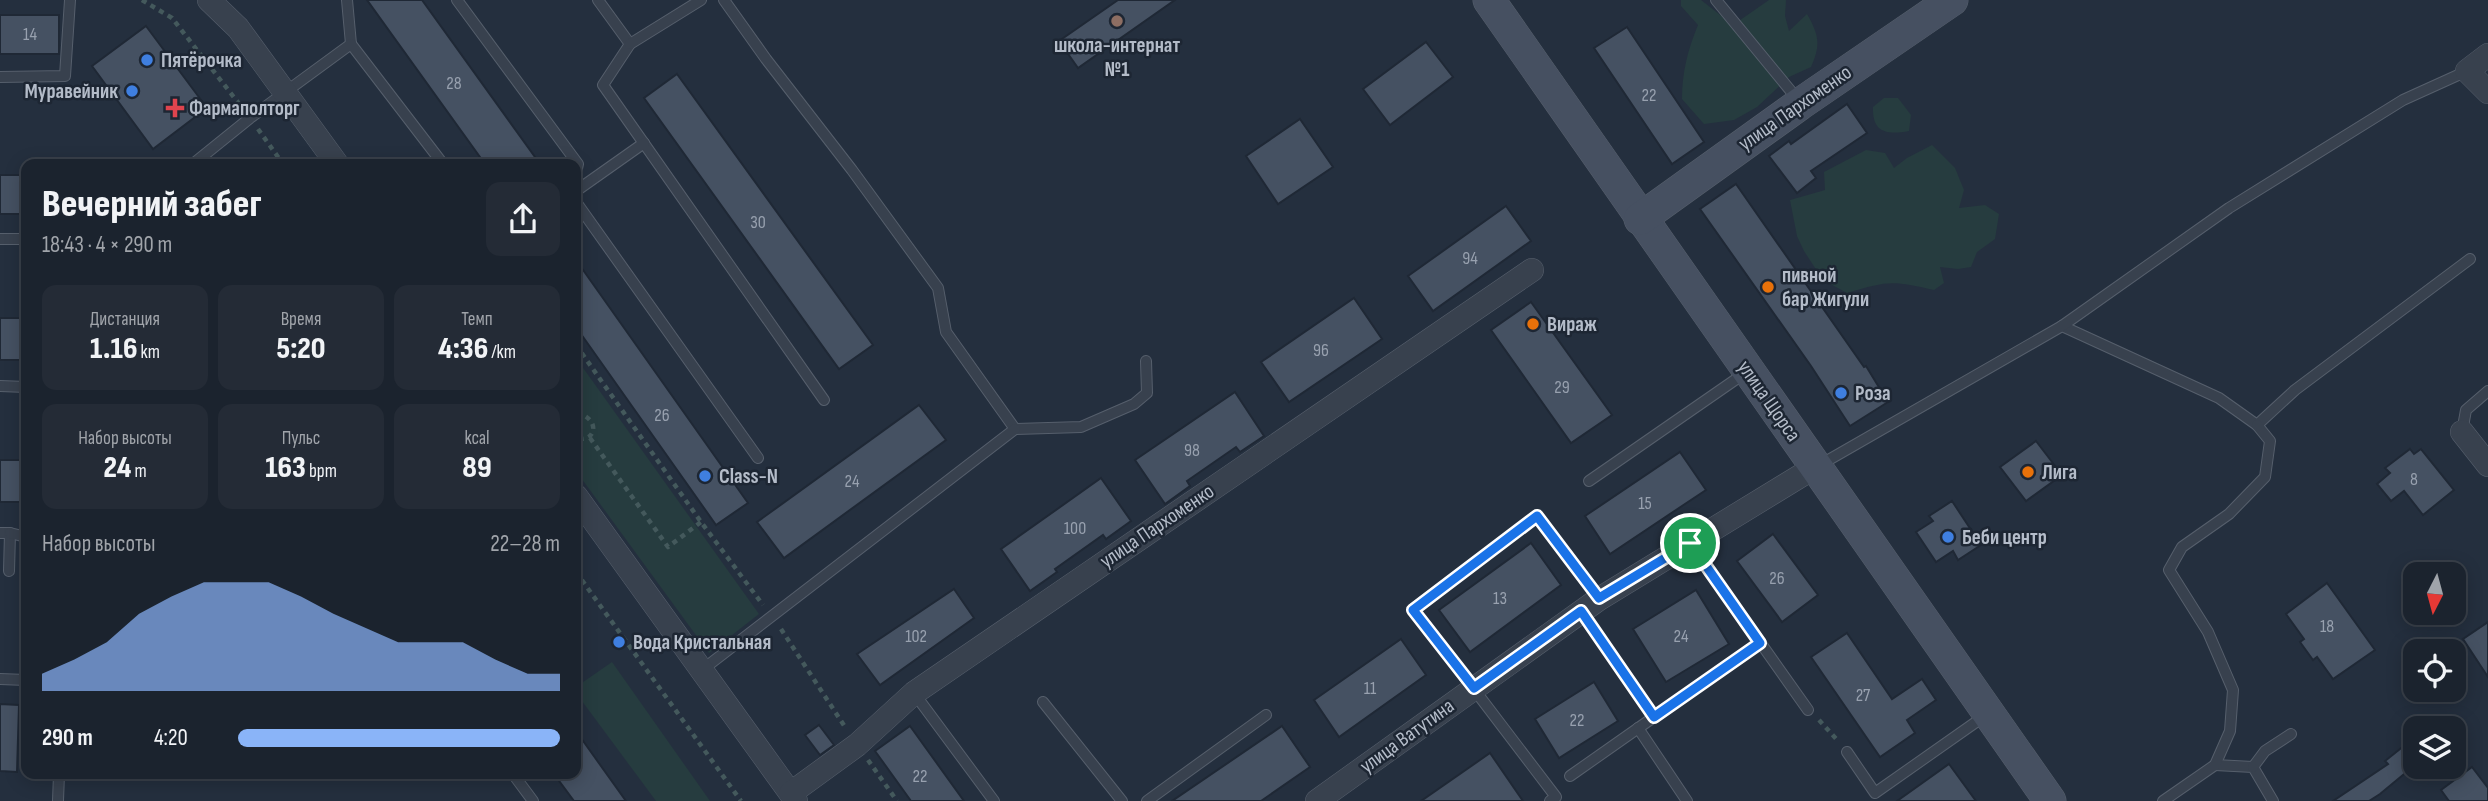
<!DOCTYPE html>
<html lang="ru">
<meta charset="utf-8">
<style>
:root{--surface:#1b232e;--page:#242b36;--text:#f1f3f6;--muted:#a0a4aa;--line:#39404a;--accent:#8ab4f8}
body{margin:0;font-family:"Sofia Sans Condensed",sans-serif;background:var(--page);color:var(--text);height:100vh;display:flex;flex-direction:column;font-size:26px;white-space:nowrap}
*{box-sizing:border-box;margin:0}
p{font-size:23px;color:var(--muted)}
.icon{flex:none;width:38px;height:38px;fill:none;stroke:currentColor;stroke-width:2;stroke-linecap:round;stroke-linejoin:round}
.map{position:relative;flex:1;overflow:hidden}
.details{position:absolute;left:21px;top:159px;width:560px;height:620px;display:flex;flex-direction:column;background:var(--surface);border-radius:14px;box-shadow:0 4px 18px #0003,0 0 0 2px var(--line)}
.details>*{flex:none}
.needle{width:46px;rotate:186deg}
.controls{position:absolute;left:2403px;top:562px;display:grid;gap:14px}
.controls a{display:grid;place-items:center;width:63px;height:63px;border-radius:14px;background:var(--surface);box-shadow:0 4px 18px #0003,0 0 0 2px var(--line);font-size:35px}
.pin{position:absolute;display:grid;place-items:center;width:60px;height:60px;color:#fff;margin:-30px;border:4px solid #fff;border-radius:50%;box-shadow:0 2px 7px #0007}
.round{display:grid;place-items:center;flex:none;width:74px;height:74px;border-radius:14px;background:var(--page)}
.headline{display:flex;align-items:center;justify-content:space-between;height:119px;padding:0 21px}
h1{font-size:38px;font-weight:800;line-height:52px}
.metrics{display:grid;grid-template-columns:repeat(3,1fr);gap:10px;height:119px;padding:7px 21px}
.metrics div{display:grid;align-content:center;border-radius:14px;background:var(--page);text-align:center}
.metrics b{font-size:30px;font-weight:800}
.metrics small{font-size:19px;font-weight:400}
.metrics p{font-size:19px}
.chart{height:196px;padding:14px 21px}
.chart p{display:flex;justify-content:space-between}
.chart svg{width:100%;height:126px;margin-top:7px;fill:var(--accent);opacity:.7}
ul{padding:0 21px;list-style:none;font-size:23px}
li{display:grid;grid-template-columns:112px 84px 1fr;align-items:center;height:52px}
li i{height:18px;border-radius:9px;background:var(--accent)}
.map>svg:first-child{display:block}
</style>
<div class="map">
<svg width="2488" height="801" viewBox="0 0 2488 801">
<rect width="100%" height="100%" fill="#242f3e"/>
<g fill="#263c3f">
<path d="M1681 0H1701L1733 25 1769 0H1786L1785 16 1789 31 1807 14C1819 35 1821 45 1811 67L1789 77 1757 107 1734 120 1704 124 1682 99C1682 72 1688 49 1698 25L1681 6Z"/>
<path d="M1884 98H1898L1911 115 1909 131C1887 135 1872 133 1873 107Z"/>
<path d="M1932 145 1955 168 1964 190 1959 208 1985 205 1999 214 1995 239 1977 252 1971 267 1958 269 1940 267 1944 283 1934 290C1892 280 1887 281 1847 293L1823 280 1804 251 1797 236 1790 200 1825 190 1824 172 1866 150 1885 153 1894 168 1907 158Z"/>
<path d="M576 358 759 614 709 653 576 471Z"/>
<path d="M612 662 710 801H656L576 693V687Z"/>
</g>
<g fill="#455162" stroke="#1f2835" stroke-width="2">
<path d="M367 0H422L540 164H485Z"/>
<path d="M1118 0H1175L1078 68 1059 41Z"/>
<rect x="0" y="15" width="59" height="39"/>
<path d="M146 26 207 108 153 149 92 66Z"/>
<path d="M1627 27 1704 142 1672 164 1594 48Z"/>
<path d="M1426 42 1453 77 1390 125 1363 89Z"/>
<path d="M677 74 873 345 839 369 644 98Z"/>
<path d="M1847 104 1867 133 1811 171 1816 178 1797 193 1769 156 1789 141 1791 144Z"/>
<path d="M1300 119 1333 167 1278 204 1246 156Z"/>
<rect x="0" y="175" width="26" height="39"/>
<path d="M1736 184 1864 367 1866 366 1888 402 1850 426 1811 366 1700 209Z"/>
<path d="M1506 206 1531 241 1433 311 1408 276Z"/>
<path d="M576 260 748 503 716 525 576 327Z"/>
<path d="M1354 298 1382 339 1289 402 1261 362Z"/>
<path d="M1531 302 1612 415 1571 443 1491 330Z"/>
<rect x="0" y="318" width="26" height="42"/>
<path d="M1235 392 1264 436 1240 452 1236 447 1187 481 1190 486 1165 504 1135 460Z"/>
<path d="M919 405 946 440 784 558 757 522Z"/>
<path d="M2036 441 2062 475 2026 501 2000 467Z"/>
<path d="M2410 449 2414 454 2421 449 2454 490 2423 515 2404 491 2391 501 2377 484 2390 473 2385 468Z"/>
<path d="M1680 452 1706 490 1610 554 1585 516Z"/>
<rect x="0" y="460" width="26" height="42"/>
<path d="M1101 478 1131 521 1106 539 1103 535 1055 569 1057 572 1030 591 1001 549Z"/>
<path d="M1952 501 1981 545 1958 560 1953 551 1936 562 1916 532 1933 521 1929 516Z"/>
<path d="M1773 534 1818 595 1782 622 1737 561Z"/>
<path d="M1531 543 1561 585 1470 652 1439 610Z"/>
<path d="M2327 583 2375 650 2333 679 2317 657 2313 660 2300 642 2304 639 2286 614Z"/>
<path d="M954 589 974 618 880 685 857 654Z"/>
<path d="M1696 590 1729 644 1666 682 1633 629Z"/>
<path d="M2488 622V677L2463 639Z"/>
<path d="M1847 633 1892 699 1922 679 1936 700 1907 720 1915 733 1880 757 1811 657Z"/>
<path d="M1401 639 1426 675 1339 737 1314 700Z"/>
<path d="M1594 682 1618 721 1559 758 1535 719Z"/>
<path d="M0 704 19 705 17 772 0 771Z"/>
<path d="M819 725 834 745 820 755 805 735Z"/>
<path d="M910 726 964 801H911L875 751Z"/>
<path d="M1282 726 1310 767 1261 801H1172Z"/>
<path d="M576 731 626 801H574L554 774H576Z"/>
<path d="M2405 745 2415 757V765L2380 794 2369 801H2333L2388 764 2385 761Z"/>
<path d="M1490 753 1523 801H1421Z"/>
<path d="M1949 764 1976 801H1897Z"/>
<path d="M2472 767 2488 788V801H2449L2441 790Z"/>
</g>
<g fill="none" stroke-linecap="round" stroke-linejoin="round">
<defs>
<g id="lane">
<path d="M347 0 351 44"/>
<path d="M457 0 578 164 576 173"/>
<path d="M598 0 630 44 603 85 824 400"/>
<path d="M724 0 766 59 852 170 938 288 946 332 1015 429 1081 427 1134 404 1147 393 1146 361"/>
<path d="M1716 0 1799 101"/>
<path d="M630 44 701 0"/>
<path d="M0 77 65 76 70 0"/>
<path d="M193 164 250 118 351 44 443 164"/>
<path d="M576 191 644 143"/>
<path d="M576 202 758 458"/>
<path d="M0 239H26"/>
<path d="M2062 326 2219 398 2257 425 2295 390 2470 259"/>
<path d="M0 386 26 387"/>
<path d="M2462 432 2466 410 2488 391"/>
<path d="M1818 466 2062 326 2229 208 2403 100 2467 71"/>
<path d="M1589 481 1745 373"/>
<path d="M0 533H10L9 571"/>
<path d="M10 533 26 537"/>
<path d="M1690 543 1808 710"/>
<path d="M1581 611 1654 717 1760 643"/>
<path d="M702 670 1015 429"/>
<path d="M0 679 26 680"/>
<path d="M914 693 994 801"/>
<path d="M1043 702 1122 801"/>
<path d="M1638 728 1687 801"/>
<path d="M1847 752 1875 793 1986 715"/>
<path d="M2215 765 2253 767 2273 801"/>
<path d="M2253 767 2265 751 2291 734"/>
<path d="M513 774 533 801"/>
<path d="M1570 776 1654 717"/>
<path d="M58 801 59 774"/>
<path d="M1147 801 1266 715"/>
<path d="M1550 801 1556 797 1413 609 1537 516 1599 599"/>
<path d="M2163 801 2215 765 2230 731 2233 690 2208 632 2169 570 2182 547 2229 514 2265 477 2270 441 2257 425"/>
</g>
<g id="street">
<path d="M209 0 238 28 337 164"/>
<path d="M2488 55 2467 71 2488 92"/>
<path d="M2462 432 2488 465"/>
<path d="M576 496 796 801"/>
<path d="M791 793 857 745 914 693 1532 270"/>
<path d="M1317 801 1599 599 1815 467"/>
</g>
<g id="secondary">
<path d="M1489 0 2050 801"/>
<path d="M1640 219 1800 104 1952 0"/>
</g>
</defs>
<use href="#lane" stroke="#565f6c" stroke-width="12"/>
<use href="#street" stroke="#565f6c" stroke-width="24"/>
<use href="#secondary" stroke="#565f6c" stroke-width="33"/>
<g stroke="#44595c" stroke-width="4.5" stroke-dasharray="5 5" stroke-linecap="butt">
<path d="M142 0 172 18 240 105"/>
<path d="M258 129 283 164"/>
<path d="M576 345 701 522 763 605"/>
<path d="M576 417 585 416C600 425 593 443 576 438"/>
<path d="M590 438 668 547 701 522"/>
<path d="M576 572 741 801"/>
<path d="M781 629 845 727"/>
<path d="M1819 720 1839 742"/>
<path d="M868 760 897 801"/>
</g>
<use href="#lane" stroke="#38414e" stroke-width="10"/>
<use href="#street" stroke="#38414e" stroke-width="23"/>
<use href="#secondary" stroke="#465061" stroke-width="32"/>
</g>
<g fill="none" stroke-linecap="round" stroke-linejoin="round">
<defs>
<path id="route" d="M1537 516 1599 598 1690 543 1760 643 1654 717 1581 611 1474 688 1413 610Z"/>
</defs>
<use href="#route" stroke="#fff" stroke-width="14"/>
<use href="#route" stroke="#1a73e8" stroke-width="9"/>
</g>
<circle fill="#8d6e63" stroke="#1d2633" stroke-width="2.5" cx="1117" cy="21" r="7"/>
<g fill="#3f7fe0" stroke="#1d2633" stroke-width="2.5">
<circle cx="147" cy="60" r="7"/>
<circle cx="132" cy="91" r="7"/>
<circle cx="1841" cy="393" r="7"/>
<circle cx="705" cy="476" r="7"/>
<circle cx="1948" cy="537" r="7"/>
<circle cx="619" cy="642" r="7"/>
</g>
<path fill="#e0444e" stroke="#1d2633" stroke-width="2.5" d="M171.5 97.5h7v7h7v7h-7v7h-7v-7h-7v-7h7z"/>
<g fill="#e8710a" stroke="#1d2633" stroke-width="2.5">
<circle cx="1768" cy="287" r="7"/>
<circle cx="1533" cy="324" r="7"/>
<circle cx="2028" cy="472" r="7"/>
</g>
<g text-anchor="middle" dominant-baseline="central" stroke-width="5" stroke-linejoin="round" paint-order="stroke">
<g font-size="18" fill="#98a1af">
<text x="30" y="34">14</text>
<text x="454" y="83">28</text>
<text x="1649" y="95">22</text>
<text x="758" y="222">30</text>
<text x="1470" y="258">94</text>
<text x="1321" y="350">96</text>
<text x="1562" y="387">29</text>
<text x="662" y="415">26</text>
<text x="1192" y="450">98</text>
<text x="2414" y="479">8</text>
<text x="852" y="481">24</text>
<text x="1645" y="503">15</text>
<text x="1075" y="528">100</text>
<text x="1777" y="578">26</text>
<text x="1500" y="598">13</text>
<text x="2327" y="626">18</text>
<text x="916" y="636">102</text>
<text x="1681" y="636">24</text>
<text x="1370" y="688">11</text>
<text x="1863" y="695">27</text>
<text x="1577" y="720">22</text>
<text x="920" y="776">22</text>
</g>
<g font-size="21" font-weight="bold" fill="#b4bcc9" stroke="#1d2633" text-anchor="start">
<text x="1117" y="45" text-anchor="middle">школа-интернат<tspan x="1117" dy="24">№1</tspan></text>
<text x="161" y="60">Пятёрочка</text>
<text x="118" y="91" text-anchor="end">Муравейник</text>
<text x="189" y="108">Фармаполторг</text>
<text x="1782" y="275">пивной<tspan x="1782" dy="24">бар Жигули</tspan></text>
<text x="1547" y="324">Вираж</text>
<text x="1855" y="393">Роза</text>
<text x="2042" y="472">Лига</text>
<text x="719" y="476">Class-N</text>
<text x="1962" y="537">Беби центр</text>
<text x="633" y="642">Вода Кристальная</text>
</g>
<g font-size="21" fill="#b4bcc9" stroke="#1d2633">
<text transform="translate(1795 108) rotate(-35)">улица Пархоменко</text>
<text transform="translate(1769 401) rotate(55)">улица Щорса</text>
<text transform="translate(1157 526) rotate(-34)">улица Пархоменко</text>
<text transform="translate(1407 736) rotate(-36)">улица Ватутина</text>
</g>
</g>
</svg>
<div class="controls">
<a><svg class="needle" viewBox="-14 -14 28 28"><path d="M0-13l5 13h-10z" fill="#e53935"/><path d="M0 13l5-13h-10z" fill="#a0a4aa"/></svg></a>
<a><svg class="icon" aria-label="locate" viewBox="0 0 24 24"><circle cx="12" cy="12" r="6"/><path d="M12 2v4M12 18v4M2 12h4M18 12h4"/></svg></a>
<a><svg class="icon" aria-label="layers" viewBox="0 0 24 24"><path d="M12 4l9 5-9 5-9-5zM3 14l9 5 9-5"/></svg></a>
</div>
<div class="pin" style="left:1690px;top:543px;background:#1e9e55"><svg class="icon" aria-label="arrive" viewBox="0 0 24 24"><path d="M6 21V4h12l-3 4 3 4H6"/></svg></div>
<section class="details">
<div class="headline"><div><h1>Вечерний забег</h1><p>18:43 · 4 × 290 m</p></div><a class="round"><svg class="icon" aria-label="share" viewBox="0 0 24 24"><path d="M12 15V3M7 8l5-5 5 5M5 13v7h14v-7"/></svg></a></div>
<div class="metrics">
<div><p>Дистанция</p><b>1.16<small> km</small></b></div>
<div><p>Время</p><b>5:20</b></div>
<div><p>Темп</p><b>4:36<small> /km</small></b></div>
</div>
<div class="metrics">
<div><p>Набор высоты</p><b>24<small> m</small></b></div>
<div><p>Пульс</p><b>163<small> bpm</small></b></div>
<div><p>kcal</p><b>89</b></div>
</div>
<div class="chart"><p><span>Набор высоты</span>22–28 m</p>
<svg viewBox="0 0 160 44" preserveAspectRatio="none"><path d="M0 44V38L10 33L20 27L30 17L40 11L50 6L60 6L70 6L80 11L90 17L100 22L110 27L120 27L130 27L140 33L150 38L160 38V44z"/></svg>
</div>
<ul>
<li><b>290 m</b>4:20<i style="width:100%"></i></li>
</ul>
</section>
</div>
